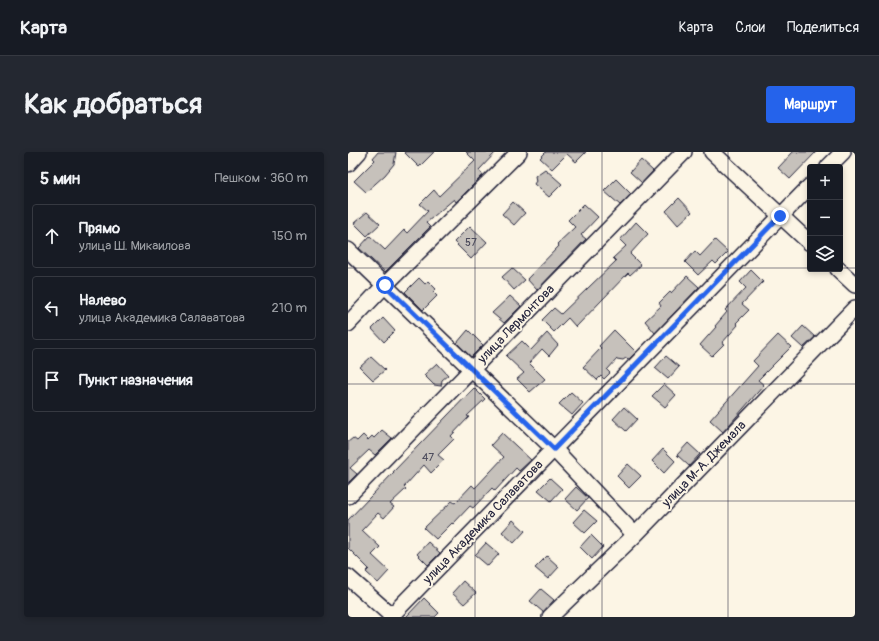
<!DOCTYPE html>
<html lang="ru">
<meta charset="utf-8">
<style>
:root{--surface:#171b24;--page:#242831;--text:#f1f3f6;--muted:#9ea1a6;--line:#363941;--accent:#2563eb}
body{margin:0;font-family:Pangolin,sans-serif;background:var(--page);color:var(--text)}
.controls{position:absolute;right:12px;top:12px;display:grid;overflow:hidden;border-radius:4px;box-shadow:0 2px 6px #0003}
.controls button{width:36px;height:36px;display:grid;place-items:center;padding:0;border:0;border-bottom:1px solid var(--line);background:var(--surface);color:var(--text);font:20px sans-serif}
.stop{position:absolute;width:12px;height:12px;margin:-9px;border:3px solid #2563eb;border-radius:50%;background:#fff}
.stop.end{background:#2563eb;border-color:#fff;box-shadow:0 1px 4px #0008}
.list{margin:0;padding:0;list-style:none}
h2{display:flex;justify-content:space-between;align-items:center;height:52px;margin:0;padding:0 16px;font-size:17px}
h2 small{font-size:13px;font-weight:400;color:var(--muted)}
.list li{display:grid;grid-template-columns:26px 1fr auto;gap:12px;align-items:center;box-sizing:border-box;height:64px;margin:0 8px 8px;padding:0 8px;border:1px solid var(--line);border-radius:4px}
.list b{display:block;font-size:15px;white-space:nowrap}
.list p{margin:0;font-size:13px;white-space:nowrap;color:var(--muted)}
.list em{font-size:13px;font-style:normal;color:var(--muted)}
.icon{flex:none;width:22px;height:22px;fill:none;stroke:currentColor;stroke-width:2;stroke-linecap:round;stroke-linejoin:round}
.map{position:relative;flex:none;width:507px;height:465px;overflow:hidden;border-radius:4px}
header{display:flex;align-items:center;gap:24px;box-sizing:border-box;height:56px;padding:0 20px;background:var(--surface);border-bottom:1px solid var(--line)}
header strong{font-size:19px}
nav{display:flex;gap:22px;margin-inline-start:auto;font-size:14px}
.intro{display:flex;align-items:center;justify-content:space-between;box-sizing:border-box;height:96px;padding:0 24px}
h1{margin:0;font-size:28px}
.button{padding:10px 18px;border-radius:4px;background:var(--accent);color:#fff;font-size:14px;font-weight:700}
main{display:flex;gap:24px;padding:0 24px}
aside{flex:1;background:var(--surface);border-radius:4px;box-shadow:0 2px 6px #0003}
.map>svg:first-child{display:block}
.building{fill:#c6c1bb;stroke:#22223b}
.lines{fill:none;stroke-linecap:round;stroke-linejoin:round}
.minor-casing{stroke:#22223b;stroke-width:18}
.minor{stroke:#fcf5e5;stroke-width:15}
.route{stroke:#2563eb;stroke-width:5}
.grid{fill:none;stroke:#22223b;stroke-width:1;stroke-opacity:0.55}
.labels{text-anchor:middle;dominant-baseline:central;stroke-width:4;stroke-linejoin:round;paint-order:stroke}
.number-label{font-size:11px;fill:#4b4a5b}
.street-label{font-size:13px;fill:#22223b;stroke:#fcf5e5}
</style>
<header>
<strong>Карта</strong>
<nav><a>Карта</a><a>Слои</a><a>Поделиться</a></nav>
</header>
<div class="intro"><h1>Как добраться</h1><a class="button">Маршрут</a></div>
<main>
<aside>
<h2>5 мин<small>Пешком · 360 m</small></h2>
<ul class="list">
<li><svg class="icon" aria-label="ahead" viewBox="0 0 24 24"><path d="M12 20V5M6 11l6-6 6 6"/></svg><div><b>Прямо</b><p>улица Ш. Микаилова</p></div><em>150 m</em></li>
<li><svg class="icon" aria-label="left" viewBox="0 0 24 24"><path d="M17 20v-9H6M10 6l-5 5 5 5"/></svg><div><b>Налево</b><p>улица Академика Салаватова</p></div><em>210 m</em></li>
<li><svg class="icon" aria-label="arrive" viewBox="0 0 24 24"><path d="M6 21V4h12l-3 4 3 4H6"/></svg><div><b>Пункт назначения</b></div></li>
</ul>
</aside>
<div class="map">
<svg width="507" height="465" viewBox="0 0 507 465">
<rect width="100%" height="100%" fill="#fcf5e5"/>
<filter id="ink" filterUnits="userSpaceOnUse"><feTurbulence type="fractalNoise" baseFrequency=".025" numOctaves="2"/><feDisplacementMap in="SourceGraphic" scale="8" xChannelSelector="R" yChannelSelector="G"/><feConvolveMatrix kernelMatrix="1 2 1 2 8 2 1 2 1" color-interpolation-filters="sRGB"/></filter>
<g filter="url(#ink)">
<path class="building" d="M30 0H48L46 12 37 23 18 40 6 29 27 8 25 6Z
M56 0H86L71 15Z
M118 0H148L131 18 135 23 108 50 106 47 78 71 82 75 37 120 11 96 22 84 37 98 56 78 59 81 80 59 72 52 86 38 91 44 127 9Z
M198 0H238L228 10 219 2 204 17 192 6Z
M445 0H468L442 27 430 16Z
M293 8 305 19 294 31 282 20Z
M197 17 214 32 201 45 186 32 188 29 187 24Z
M268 27 283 42 272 53 256 39Z
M331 46 344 60 330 73 318 59Z
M165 50 177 61 166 73 154 62Z
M236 52 250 65 233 83 238 87 189 138 179 127 211 94 209 92 227 75 220 68Z
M19 60 32 72 19 84 6 71Z
M288 70 300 82 282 102 293 113 282 123 280 121 228 175 220 166 206 180 194 168 206 156 213 162 268 109 265 106 278 94 272 88Z
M122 74 139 90 123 107 106 90Z
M367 88 380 100 368 112 365 109 350 123 337 110 347 99 352 104Z
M164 116 177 128 166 138 154 125Z
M403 118 415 130 394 152 401 158 388 171 390 173 374 191 376 192 364 204 352 193 368 175 367 174 379 160 377 158 398 136 392 130Z
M339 124 351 135 307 181 297 169 313 154 311 151 322 140 323 141Z
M71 126 77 132 80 129 88 137 85 140 89 144 75 158 57 140Z
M162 144 173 154 156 171 144 161Z
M35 166 47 179 36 190 24 177Z
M455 174 467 185 455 196 444 186Z
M120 178 135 193 123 205 109 191Z
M266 178 288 200 281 207 278 206 275 208 269 207 259 218 262 221 256 227 253 224 249 228 235 215 253 196 251 194Z
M199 181 210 193 201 204 194 197 181 211 197 227 182 240 169 227 176 221 158 204 174 189 183 198Z
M430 183 443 195 410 228 416 233 375 280 362 268 410 214 405 209Z
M318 204 331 215 320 227 307 216Z
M23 205 37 218 25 228 12 215Z
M89 211 100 223 94 228 93 234 86 233 76 223Z
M316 232 328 243 317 255 304 244Z
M126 236 137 247 119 264 121 265 103 284 106 287 90 303 96 308 83 321 76 313 56 335 58 337 42 352 46 355 36 366 30 361 14 378 32 395 24 403 41 419 30 431 18 420 21 417 0 396V368L46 320H45Z
M223 240 235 251 224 263 211 252Z
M276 255 289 267 278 279 265 267Z
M34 278 44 286 27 303 21 298 2 316 9 322 0 331V290L5 286 9 289 15 283 20 288 24 284 26 286Z
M154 281 183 308 171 319 168 316 147 339 144 336 125 356 122 354 105 372 104 371 88 387 76 376 104 349 107 351 124 333 127 336 156 305 143 293Z
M340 291 352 302 341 314 329 303Z
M315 297 327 309 316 321 304 309Z
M280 312 293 324 281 336 269 324Z
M202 326 214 337 203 349 190 338Z
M228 335 240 346 229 358 217 347Z
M236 358 249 369 237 381 225 370Z
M165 368 177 379 166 391 154 380Z
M243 383 255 395 244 407 232 395Z
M80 390 92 401 80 413 69 402Z
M138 391 151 402 140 414 127 403Z
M199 404 211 415 200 427 187 416Z
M115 429 128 441 116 452 104 441Z
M193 437 206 448 195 460 182 449Z
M76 446 91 461 87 465H58Z"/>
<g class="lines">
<g class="minor-casing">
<path id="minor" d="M364 0 462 91
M0 12 11 0
M480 15 495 0
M0 98 206 297 287 383
M490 117 507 133
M0 172 37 133 171 0
M0 344 336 0
M0 425 45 465
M42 465 462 34
M202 465 287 383 507 156"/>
</g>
<use href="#minor" class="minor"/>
</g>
</g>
<g class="lines" filter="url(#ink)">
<path class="route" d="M37 133 206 297 432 64"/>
</g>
<path class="grid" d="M127 0V465M254 0V465M380 0V465M0 116H462M492 116H507M0 232H507M0 349H507"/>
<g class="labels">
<g class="number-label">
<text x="123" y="90">57</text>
<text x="80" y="305">47</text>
</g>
<g class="street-label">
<text transform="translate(168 172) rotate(-46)">улица Лермонтова</text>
<text transform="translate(356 312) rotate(-46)">улица М-А. Джемала</text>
<text transform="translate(135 370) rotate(-46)">улица Академика Салаватова</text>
</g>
</g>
</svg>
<div class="controls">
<button>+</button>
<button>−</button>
<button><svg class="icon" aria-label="layers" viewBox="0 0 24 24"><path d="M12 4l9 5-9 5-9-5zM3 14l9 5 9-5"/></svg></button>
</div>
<div class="stop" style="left:37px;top:133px"></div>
<div class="stop end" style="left:432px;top:64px"></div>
</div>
</main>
